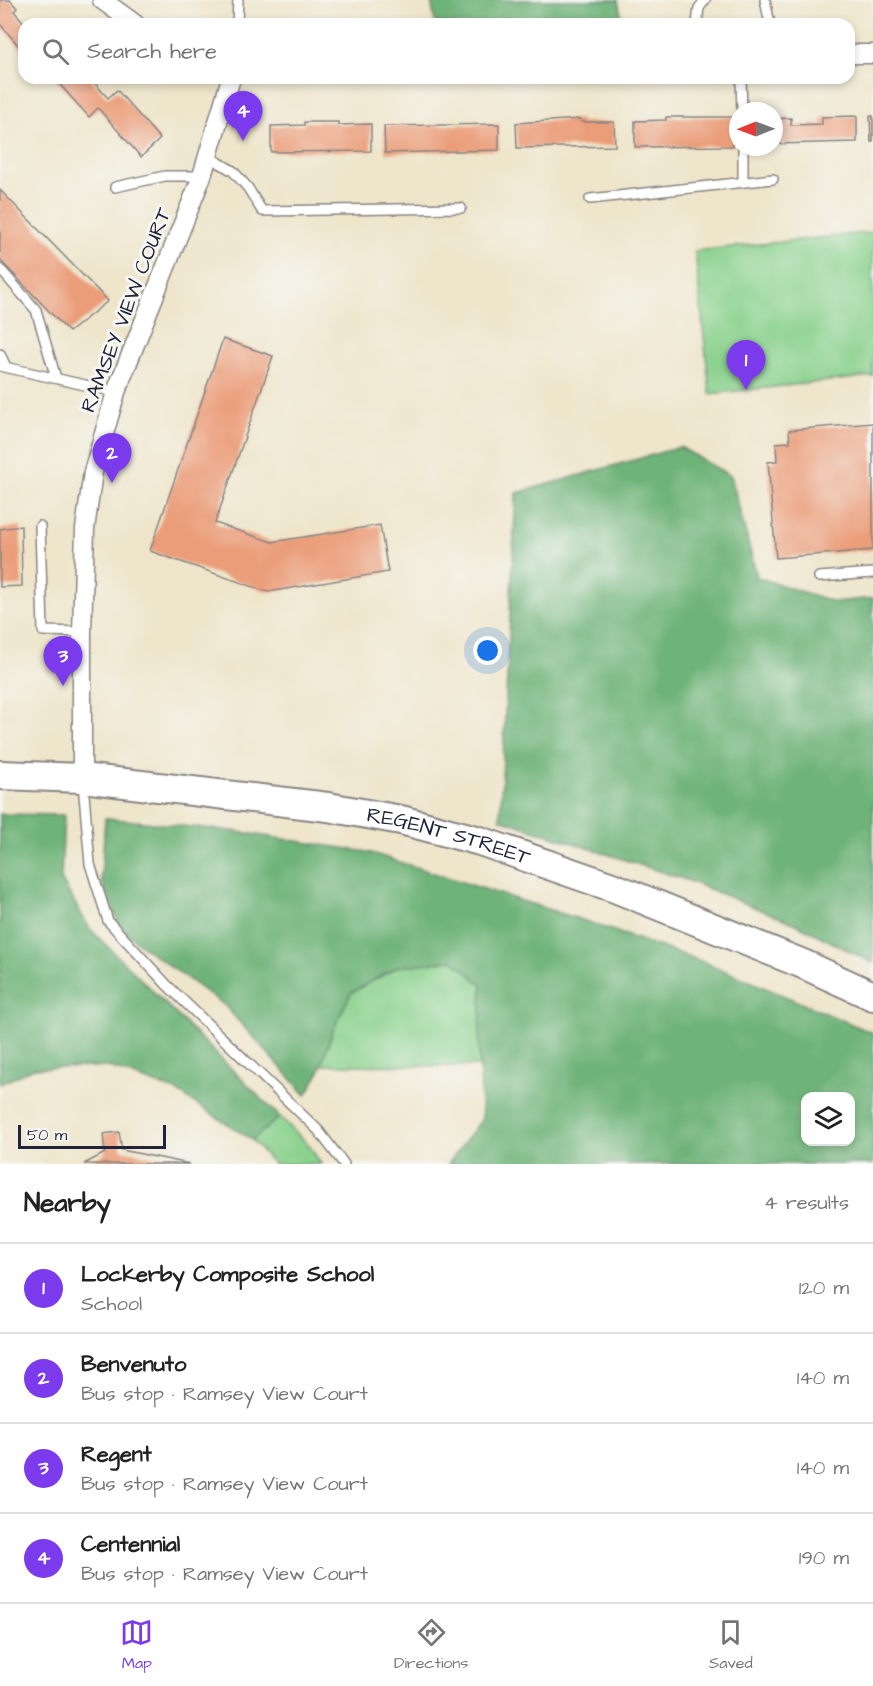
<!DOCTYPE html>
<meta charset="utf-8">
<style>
:root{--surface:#fff;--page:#f6f6f6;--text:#222;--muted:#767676;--line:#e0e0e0;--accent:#7c3aed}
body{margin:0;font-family:"Architects Daughter",sans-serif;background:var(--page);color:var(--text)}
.controls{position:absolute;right:18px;bottom:18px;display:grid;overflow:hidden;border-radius:12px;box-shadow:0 3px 9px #0003}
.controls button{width:54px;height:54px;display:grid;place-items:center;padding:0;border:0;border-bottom:2px solid var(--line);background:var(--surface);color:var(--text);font:30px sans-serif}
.compass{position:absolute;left:729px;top:102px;width:54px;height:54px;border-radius:50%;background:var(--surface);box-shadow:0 3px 9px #0003;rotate:269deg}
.scale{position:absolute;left:18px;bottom:15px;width:148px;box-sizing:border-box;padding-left:6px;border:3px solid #22223b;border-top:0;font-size:16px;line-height:21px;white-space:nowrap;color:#22223b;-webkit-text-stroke:4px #f6f6f2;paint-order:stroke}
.you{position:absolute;left:488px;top:651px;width:21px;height:21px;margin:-15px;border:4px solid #fff;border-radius:50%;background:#1a73e8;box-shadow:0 0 0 9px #1a73e833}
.badge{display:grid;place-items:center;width:39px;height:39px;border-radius:50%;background:var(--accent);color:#fff;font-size:20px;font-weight:700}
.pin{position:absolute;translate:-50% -50px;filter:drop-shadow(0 2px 3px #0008)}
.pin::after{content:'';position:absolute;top:32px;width:21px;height:18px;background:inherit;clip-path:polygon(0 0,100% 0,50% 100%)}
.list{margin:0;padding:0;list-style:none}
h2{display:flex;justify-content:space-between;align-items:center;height:78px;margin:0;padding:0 24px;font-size:26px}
h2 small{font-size:20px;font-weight:400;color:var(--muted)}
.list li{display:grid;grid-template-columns:39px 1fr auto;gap:18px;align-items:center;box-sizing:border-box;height:90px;padding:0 24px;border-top:2px solid var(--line)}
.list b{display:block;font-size:22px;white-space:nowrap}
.list p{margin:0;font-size:20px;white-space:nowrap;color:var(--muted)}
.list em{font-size:20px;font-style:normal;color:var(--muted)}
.icon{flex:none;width:33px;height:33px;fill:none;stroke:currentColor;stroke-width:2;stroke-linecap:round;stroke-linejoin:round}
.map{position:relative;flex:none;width:873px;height:1164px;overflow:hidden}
.search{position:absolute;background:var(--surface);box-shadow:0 3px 9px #0003;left:18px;right:18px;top:18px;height:66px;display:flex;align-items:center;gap:15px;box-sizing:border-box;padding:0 21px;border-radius:18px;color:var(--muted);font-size:22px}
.sheet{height:438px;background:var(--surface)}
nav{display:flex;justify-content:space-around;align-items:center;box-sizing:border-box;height:84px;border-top:2px solid var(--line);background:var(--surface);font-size:16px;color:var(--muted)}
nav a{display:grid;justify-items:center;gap:3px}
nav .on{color:var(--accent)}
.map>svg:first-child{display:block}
.green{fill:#89d18c;stroke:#567a64;stroke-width:1.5}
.forest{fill:#6eb378;stroke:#486a5a;stroke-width:1.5;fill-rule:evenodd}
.building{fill:#eb9d79}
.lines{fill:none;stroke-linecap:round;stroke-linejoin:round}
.service-casing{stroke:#888482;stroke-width:12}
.minor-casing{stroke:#888482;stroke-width:21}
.primary-casing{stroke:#888482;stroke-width:32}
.service{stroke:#fff;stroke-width:9}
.minor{stroke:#fff;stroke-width:18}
.primary{stroke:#fff;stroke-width:28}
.labels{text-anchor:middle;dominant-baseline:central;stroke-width:6;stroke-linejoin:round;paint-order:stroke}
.street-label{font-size:21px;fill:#22223b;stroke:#f6f6f2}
</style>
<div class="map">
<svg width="873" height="1164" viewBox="0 0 873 1164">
<rect width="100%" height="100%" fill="#f6f6f2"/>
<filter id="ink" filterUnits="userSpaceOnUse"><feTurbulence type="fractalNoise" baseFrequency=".0167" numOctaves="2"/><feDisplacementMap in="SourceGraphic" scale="12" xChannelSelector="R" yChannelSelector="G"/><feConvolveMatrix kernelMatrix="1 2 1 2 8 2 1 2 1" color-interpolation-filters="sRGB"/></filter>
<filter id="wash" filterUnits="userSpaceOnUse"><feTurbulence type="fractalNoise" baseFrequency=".008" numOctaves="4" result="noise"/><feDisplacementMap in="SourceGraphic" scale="24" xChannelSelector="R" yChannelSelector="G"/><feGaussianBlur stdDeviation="1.35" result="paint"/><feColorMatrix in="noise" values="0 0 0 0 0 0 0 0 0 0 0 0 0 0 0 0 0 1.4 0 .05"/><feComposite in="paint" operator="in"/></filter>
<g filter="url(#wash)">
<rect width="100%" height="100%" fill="#eee5ca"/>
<path class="green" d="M873 232V376L710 394 695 251Z
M453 959 482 985 480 1066 321 1065 333 1030 351 993 397 967Z
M280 1117 309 1145 321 1164H274L252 1140Z"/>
<path class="forest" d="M431 0H618L623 24H435Z
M680 447 731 476 757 577 834 602 873 598V963L796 924 689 881 500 819 516 493Z
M0 814 64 815 61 879 90 929 280 1117 252 1140 178 1092 109 1067 34 1068 0 1084Z
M105 818 232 831 368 852 585 921 704 962 873 1033V1164H448L482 1119 479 1048 482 985 453 960 397 967 351 993 333 1030 318 1075 306 1095 224 1005 139 944 119 925 101 880ZM850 1096V1142H806V1096Z"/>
<g id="blocks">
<path class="building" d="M0 0H10L17 8 14 11 25 24 24 52 0 24Z
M54 78H90L108 98 117 90 160 139 141 157 98 108 89 117Z
M857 116V142L774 144V119L791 118V125L822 124V117Z
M870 116H873V142H871Z
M666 117H733V146L635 147V121L666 120Z
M581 119V122H614L615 146 517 148 516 123Z
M304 122H338V125L371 124V151L271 152V126L304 125Z
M499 124V150L385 153 384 126Z
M0 190 108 301 69 332 0 260Z
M223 339 273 356 215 523 272 542 380 525 388 572 268 592 150 551Z
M873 423V550L776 558 768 462 777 461 776 443 790 442 789 430Z
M21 526 22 586 0 587V529Z
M119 1132 122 1150 190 1164H84L105 1153 103 1134Z"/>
</g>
</g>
<g filter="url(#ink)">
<use href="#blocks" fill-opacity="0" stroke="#888482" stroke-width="1.5"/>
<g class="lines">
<g class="service-casing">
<path id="service" d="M765 0 770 24
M237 24 238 0
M697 24 699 8 705 0
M741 78 742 111
M743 147V182
M208 156 233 171 248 188 262 211 461 208
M115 187 165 176H202
M590 199 773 179
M0 269 36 310 56 378
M0 354 6 367
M0 366 116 392
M40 526 43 631 82 632
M819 577 873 573
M83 783 90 864 108 921 167 985 318 1130 344 1164"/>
</g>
<g class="minor-casing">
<path id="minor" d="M102 0 135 24
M849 54H873
M82 778V632L85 529 93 472 116 392 202 176 231 78"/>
</g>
<g class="primary-casing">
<g id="primary">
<path id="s1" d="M0 775 82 778 328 807 401 820 480 841 615 888 803 964 873 996"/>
</g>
</g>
<use href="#service" class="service"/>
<use href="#minor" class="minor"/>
<use href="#primary" class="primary"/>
</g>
</g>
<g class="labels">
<g class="street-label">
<text transform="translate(126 310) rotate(-69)">RAMSEY VIEW COURT</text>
<text stroke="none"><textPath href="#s1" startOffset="454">REGENT STREET</textPath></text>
</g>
</g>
</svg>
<div class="controls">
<button><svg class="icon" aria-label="layers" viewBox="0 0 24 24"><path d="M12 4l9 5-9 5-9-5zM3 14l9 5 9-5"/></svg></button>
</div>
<svg class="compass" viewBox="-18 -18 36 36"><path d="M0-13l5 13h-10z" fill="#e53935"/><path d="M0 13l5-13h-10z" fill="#767676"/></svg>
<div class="scale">50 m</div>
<div class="you"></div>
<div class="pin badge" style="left:746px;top:390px">1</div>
<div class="pin badge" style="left:112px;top:483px">2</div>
<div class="pin badge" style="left:63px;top:686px">3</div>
<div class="pin badge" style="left:243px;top:141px">4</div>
<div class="search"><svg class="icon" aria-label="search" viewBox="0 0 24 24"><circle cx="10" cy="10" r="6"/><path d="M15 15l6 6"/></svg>Search here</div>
</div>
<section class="sheet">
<h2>Nearby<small>4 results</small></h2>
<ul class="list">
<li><span class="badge">1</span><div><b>Lockerby Composite School</b><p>School</p></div><em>120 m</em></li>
<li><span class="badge">2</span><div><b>Benvenuto</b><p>Bus stop · Ramsey View Court</p></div><em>140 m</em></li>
<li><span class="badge">3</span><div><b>Regent</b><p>Bus stop · Ramsey View Court</p></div><em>140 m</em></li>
<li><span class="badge">4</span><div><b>Centennial</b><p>Bus stop · Ramsey View Court</p></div><em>190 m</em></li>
</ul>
</section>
<nav>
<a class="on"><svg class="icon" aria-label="map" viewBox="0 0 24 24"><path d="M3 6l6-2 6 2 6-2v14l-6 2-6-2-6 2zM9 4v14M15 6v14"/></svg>Map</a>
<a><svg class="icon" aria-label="directions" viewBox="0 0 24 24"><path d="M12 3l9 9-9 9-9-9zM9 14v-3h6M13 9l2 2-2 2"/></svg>Directions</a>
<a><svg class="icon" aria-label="saved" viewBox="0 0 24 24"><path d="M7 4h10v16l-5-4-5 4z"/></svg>Saved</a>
</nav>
